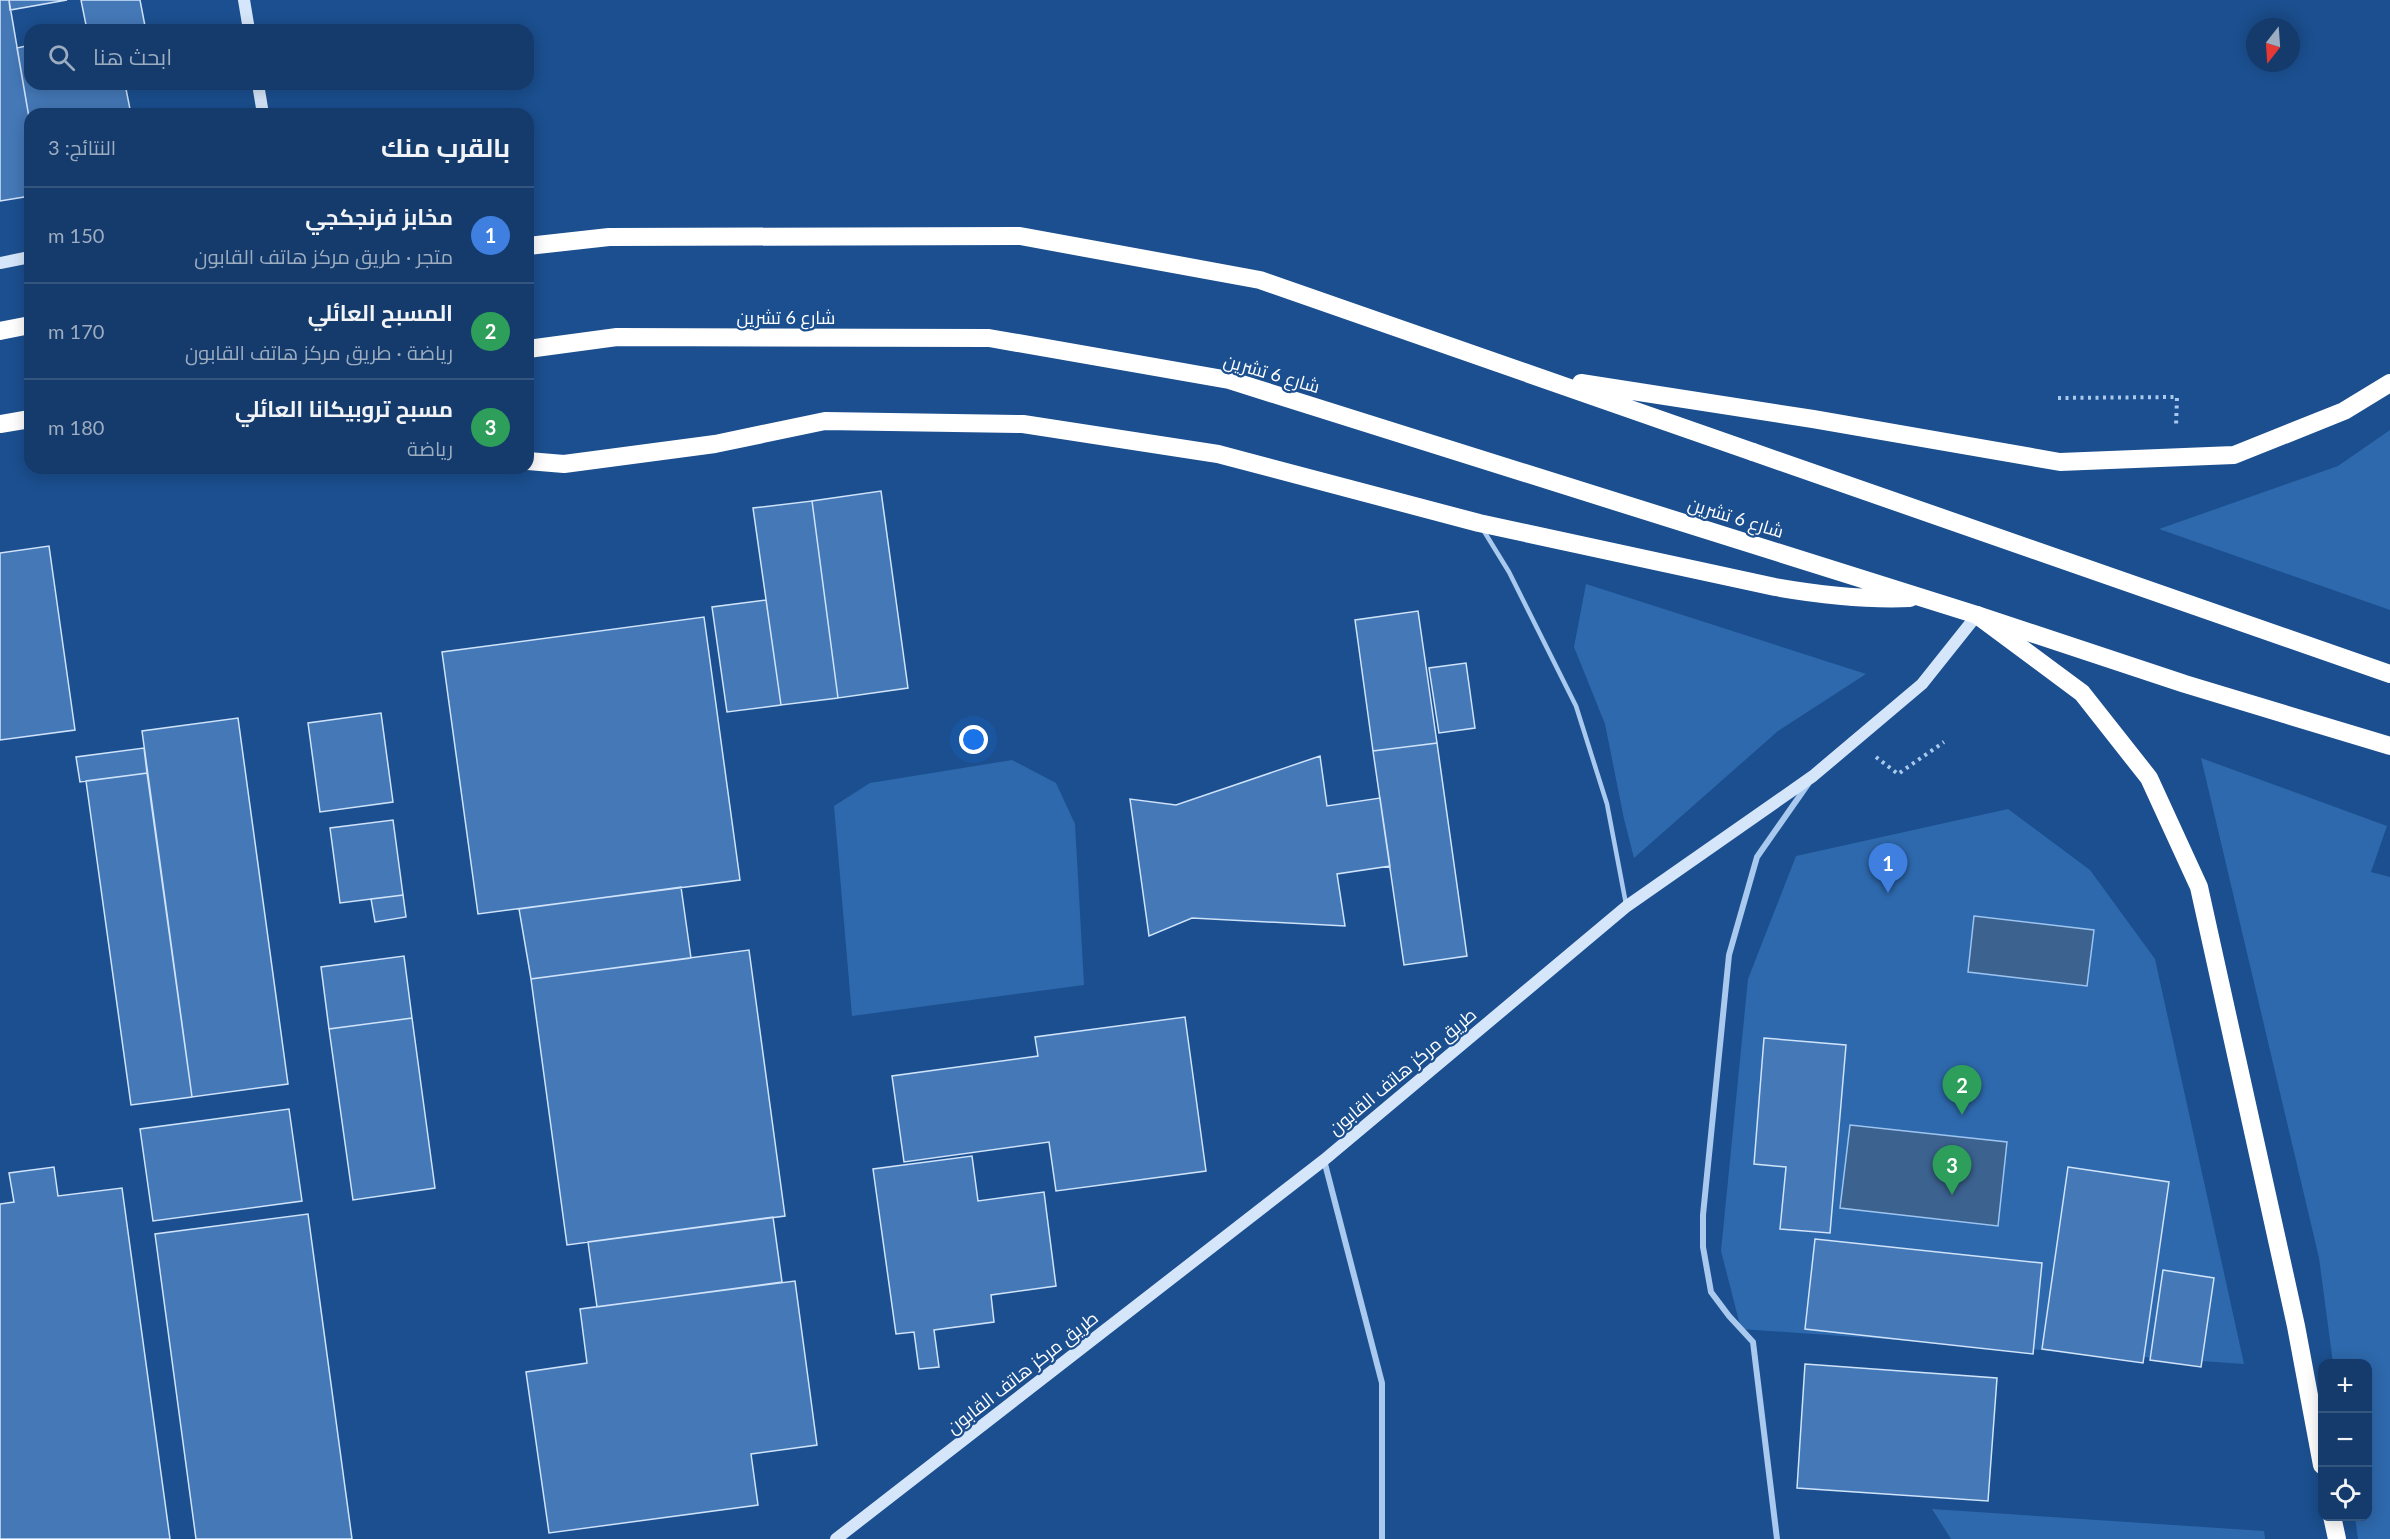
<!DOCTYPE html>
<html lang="ar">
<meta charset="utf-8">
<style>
:root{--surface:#143b6b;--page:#1d4271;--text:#f1f3f6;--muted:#9dadc1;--line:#33557e;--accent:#8abfa5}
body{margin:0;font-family:Lato,Cairo,sans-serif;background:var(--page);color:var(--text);direction:rtl}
.controls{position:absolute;right:18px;bottom:18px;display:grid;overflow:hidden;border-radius:12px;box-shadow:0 3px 15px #0003}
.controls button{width:54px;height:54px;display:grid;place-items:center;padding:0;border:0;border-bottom:2px solid var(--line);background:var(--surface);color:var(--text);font:30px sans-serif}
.compass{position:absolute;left:2246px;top:18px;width:54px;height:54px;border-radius:50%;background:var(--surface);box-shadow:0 3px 15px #0003;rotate:197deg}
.you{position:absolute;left:974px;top:740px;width:21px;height:21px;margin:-15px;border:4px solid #fff;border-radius:50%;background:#1a73e8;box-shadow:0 0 0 9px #1a73e833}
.badge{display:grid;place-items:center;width:39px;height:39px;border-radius:50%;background:var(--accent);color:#fff;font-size:20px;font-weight:700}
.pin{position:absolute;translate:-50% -50px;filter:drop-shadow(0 2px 3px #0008)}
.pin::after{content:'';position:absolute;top:32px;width:21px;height:18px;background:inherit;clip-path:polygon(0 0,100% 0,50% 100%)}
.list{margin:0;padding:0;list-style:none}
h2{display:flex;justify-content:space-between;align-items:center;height:78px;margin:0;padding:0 24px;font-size:26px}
h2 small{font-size:20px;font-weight:400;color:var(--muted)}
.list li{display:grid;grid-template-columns:39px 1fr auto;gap:18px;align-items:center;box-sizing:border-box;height:96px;padding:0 24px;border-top:2px solid var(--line)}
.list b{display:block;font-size:22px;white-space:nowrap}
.list p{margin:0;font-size:20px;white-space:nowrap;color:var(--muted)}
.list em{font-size:20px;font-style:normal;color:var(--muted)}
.icon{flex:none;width:33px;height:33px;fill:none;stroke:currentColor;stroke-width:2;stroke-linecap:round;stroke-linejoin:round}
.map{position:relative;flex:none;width:2390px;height:1539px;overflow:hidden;direction:ltr}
.search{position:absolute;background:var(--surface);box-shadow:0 3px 15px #0003;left:24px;top:24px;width:510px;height:66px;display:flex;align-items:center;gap:15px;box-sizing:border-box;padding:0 21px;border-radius:18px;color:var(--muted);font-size:22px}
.panel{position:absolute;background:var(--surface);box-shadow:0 3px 15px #0003;left:24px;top:108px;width:510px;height:366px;border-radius:18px;direction:rtl}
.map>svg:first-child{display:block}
.green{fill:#2e69ad}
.water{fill:#3c6290;stroke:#9cc4f0;stroke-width:1.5}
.building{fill:#4478b7;stroke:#cfe3fa;stroke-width:1.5}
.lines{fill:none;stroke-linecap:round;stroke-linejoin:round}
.path{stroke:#a9c9ee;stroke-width:4;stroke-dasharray:3 4.5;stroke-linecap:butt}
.lane{stroke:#a9c9ee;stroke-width:4.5}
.street{stroke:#a9c9ee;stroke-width:6}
.secondary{stroke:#d6e6fa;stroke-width:12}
.highway{stroke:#fff;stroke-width:18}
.highway-bridge{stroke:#fff;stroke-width:18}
.labels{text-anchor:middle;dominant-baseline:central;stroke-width:4.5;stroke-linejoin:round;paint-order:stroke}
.street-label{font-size:18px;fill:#fff;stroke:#1b4f8f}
</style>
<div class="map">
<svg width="2390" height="1539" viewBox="0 0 2390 1539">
<rect width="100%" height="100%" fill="#1b4f8f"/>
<path class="green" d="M2390 430V610L2159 529 2338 466Z
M1586 584 1866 674 1778 731 1634 858 1624 819 1605 724 1574 647Z
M2201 758 2387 826 2371 872 2390 877V1539H2358L2355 1517 2368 1516V1364L2333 1363 2319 1258Z
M1012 760 1056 783 1075 824 1084 985 852 1016 834 806 870 783Z
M2008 809 2090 870 2155 959 2244 1364 1741 1329 1721 1251 1748 979 1796 856Z
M1932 1509 2264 1531 2265 1539H1951Z"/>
<path class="water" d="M1974 916 2094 930 2087 986 1968 972Z
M1850 1125 2007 1142 1998 1226 1840 1208Z"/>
<path class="building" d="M0 0H9L30 123V196L0 201Z
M9 0H67L10 10Z
M81 0H140L145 26 122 30H87Z
M30 45V84H125L131 114H30V123L17 48Z
M881 491 908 688 838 698 812 501Z
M812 501 838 698 781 705 753 508Z
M49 546 75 730 0 740V553Z
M766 600 781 705 727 712 712 607Z
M1418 611 1437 743 1373 751 1355 620Z
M704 617 740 880 478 914 442 652Z
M1466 663 1475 728 1439 733 1429 668Z
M381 713 393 802 320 812 308 723Z
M238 718 288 1084 192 1097 142 731Z
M1437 743 1467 956 1404 965 1373 751Z
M144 748 147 773 80 782 76 757Z
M1320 756 1327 806 1380 798 1390 866 1337 874 1345 926 1192 918 1149 936 1130 799 1176 805Z
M147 773 192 1097 131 1105 86 781Z
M393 820 403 895 340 903 330 828Z
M681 887 691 958 531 979 519 909Z
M403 895 406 917 375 922 371 899Z
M749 950 785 1216 567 1245 531 979Z
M404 956 412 1018 329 1029 321 967Z
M1185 1017 1206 1171 1056 1191 1049 1142 904 1162 892 1076 1038 1056 1035 1037Z
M412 1018 435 1188 353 1200 329 1029Z
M1764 1038 1846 1045 1830 1233 1780 1229 1786 1167 1754 1164Z
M289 1109 302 1201 153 1221 140 1129Z
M972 1156 978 1201 1044 1192 1056 1286 991 1295 994 1322 934 1330 939 1367 919 1369 914 1332 896 1334 873 1169Z
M54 1167 58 1196 122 1188 170 1539H0V1204L14 1202 9 1173Z
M2068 1167 2169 1182 2143 1363 2042 1349Z
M308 1214 352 1539H196L155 1234Z
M773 1217 782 1282 597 1307 588 1242Z
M1815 1239 2042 1263 2033 1354 1805 1329Z
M2163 1270 2214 1278 2201 1367 2150 1360Z
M795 1281 817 1445 751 1454 758 1505 549 1533 526 1372 587 1363 580 1309Z
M1805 1364 1997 1378 1988 1501 1797 1488Z"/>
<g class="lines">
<path class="path" d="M2058 398 2177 397 2176 427
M1876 757 1898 774 1944 742"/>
<path class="lane" d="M1482 528 1509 572 1576 706 1607 804 1626 904"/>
<path class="street" d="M1324 1160 1382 1383V1539
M1777 1539 1753 1342 1729 1316 1711 1292 1703 1247V1215L1729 955 1757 857 1808 784"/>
<path class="secondary" d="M244 0 249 30
M258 84 263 114
M0 263 30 257
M836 1539 1324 1160 1627 906 1813 776 1922 684 1977 615"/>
<path class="highway" d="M528 246 609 237 1020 236 1260 280 1753 452
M0 331 30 325
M528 349 617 337 989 338 1229 380 1977 615 2082 693 2149 778 2199 887 2296 1326 2322 1465
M1581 383 1813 419 2060 462 2234 455 2344 411 2390 383
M0 424 30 419
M528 461 564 464 715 444 825 421 1023 424 1218 454 1479 523 1775 587C1821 595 1864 600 1910 598
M2332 1516 2337 1539"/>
<path class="highway-bridge" d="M1753 452 2390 674
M1977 615 2185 684 2390 746"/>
</g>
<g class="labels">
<g class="street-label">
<text x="786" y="317">شارع 6 تشرين</text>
<text transform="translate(1272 373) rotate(16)">شارع 6 تشرين</text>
<text transform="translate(1736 517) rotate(17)">شارع 6 تشرين</text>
<text transform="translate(1402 1071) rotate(-40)">طريق مركز هاتف القابون</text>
<text transform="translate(1022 1372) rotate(-38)">طريق مركز هاتف القابون</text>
</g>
</g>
</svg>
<div class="controls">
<button>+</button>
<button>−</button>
<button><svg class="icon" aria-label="locate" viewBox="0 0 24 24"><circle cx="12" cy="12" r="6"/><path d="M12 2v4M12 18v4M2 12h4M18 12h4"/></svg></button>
</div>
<svg class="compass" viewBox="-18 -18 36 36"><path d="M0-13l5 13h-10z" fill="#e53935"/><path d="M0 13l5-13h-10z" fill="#9dadc1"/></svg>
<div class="you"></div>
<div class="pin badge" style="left:1888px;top:893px;background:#3f7fe0">1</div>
<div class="pin badge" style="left:1962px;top:1115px;background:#2e9e5b">2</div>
<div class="pin badge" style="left:1952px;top:1195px;background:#2e9e5b">3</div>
<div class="search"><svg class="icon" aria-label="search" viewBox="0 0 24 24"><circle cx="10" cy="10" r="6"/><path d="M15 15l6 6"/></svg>ابحث هنا</div>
<section class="panel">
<h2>بالقرب منك<small>النتائج: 3</small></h2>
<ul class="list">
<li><span class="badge" style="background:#3f7fe0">1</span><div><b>مخابز فرنجكجي</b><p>متجر · طريق مركز هاتف القابون</p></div><em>150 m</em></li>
<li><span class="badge" style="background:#2e9e5b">2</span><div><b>المسبح العائلي</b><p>رياضة · طريق مركز هاتف القابون</p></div><em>170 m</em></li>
<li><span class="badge" style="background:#2e9e5b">3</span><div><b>مسبح تروبيكانا العائلي</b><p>رياضة</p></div><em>180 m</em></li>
</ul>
</section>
</div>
